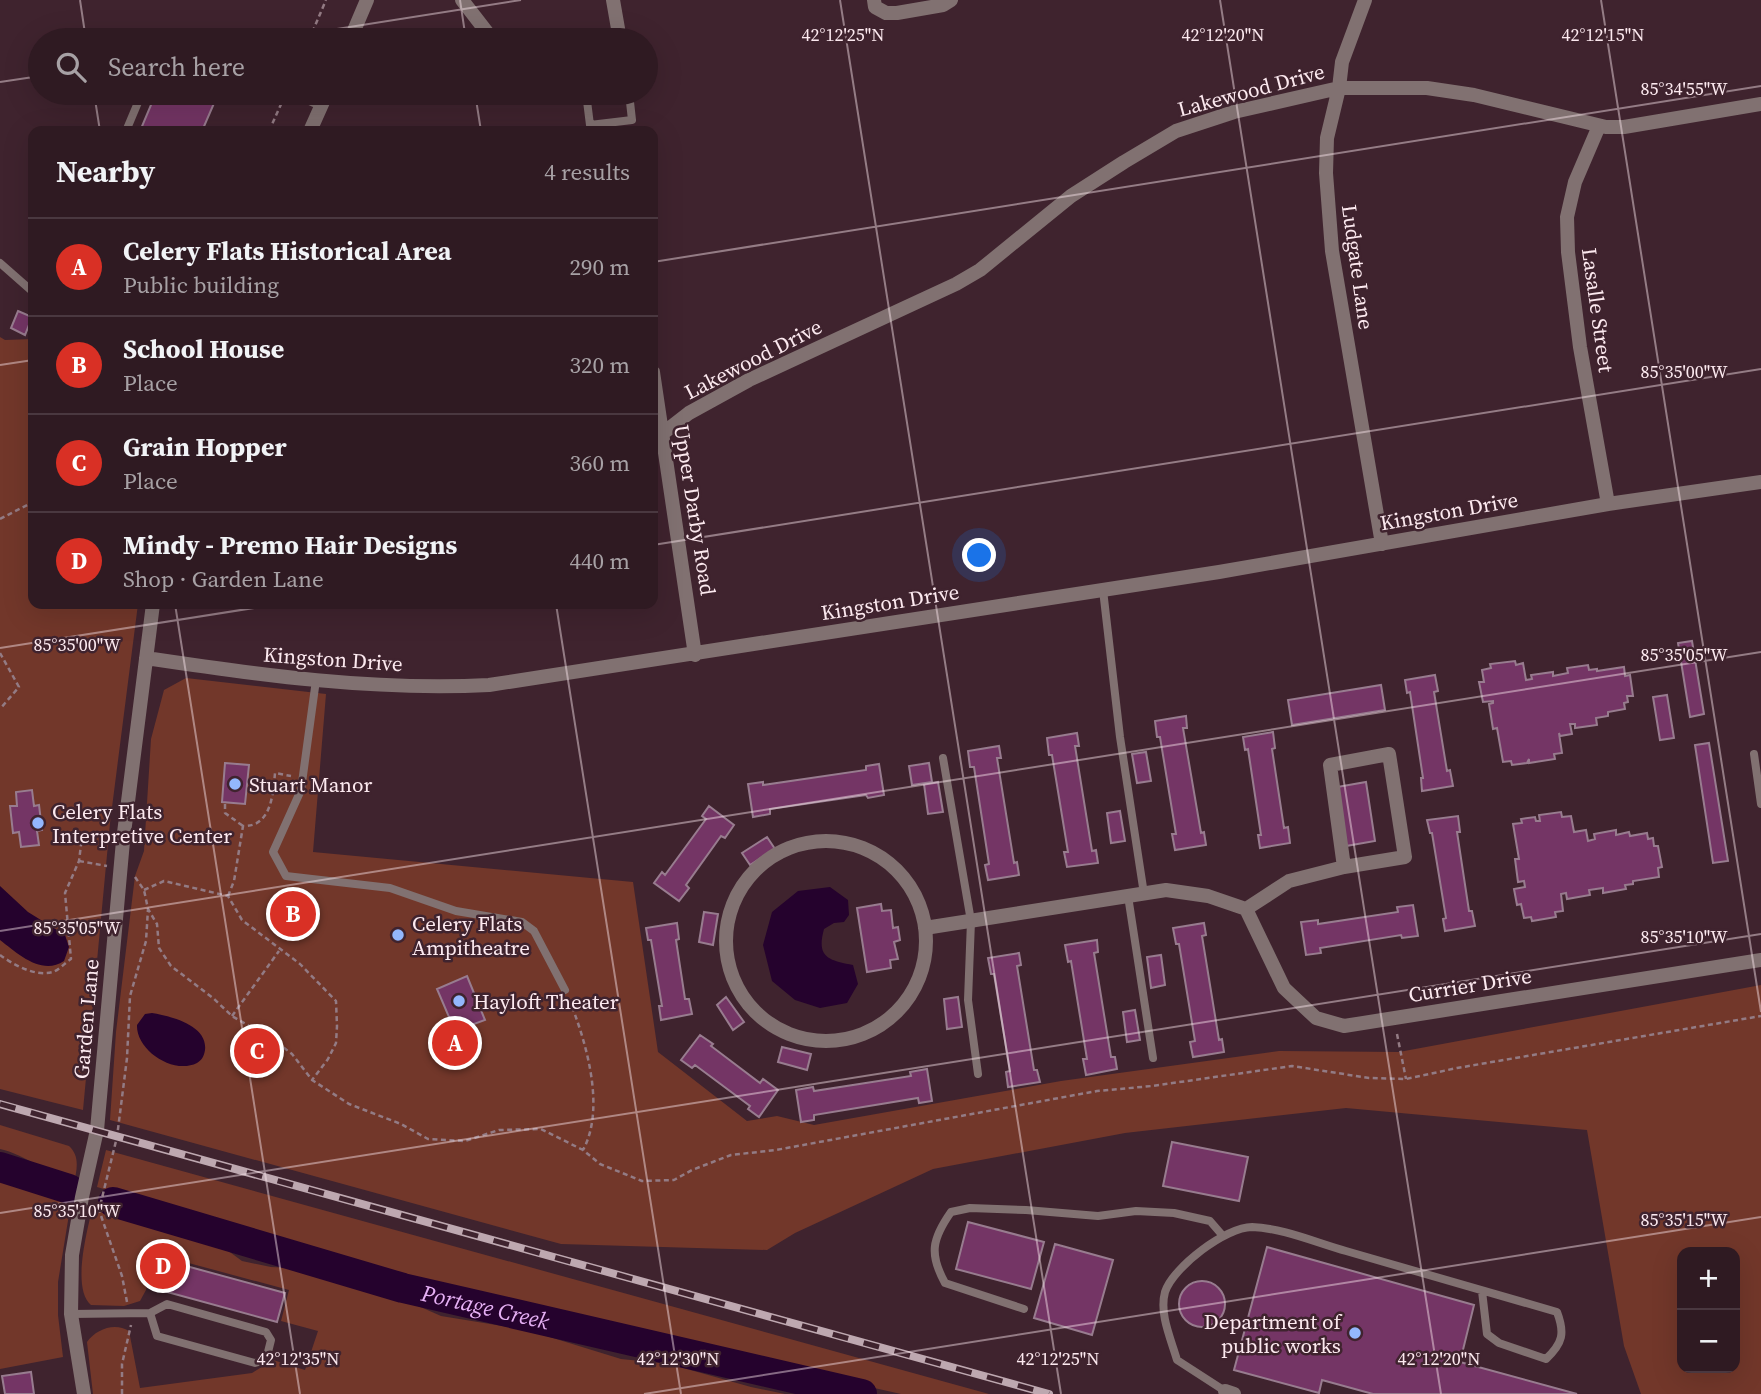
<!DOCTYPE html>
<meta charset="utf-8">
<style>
:root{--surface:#2f1a22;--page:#3b272f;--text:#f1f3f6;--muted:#a7a1a5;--line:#4a3840;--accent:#d93025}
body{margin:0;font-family:"Source Serif 4",serif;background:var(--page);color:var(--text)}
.controls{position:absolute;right:21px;bottom:21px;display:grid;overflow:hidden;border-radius:14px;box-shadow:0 7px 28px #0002}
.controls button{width:63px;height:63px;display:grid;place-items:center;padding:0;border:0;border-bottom:2px solid var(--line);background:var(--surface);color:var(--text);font:35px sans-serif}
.you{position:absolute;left:980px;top:556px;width:24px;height:24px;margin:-18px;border:5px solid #fff;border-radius:50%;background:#1a73e8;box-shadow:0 0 0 10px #1a73e833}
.badge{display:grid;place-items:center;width:46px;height:46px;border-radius:50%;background:var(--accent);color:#fff;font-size:23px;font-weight:700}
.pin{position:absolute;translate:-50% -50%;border:4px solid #fff;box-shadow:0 2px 7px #0006}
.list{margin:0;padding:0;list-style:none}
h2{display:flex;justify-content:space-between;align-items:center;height:91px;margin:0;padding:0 28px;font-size:30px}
h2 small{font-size:23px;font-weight:400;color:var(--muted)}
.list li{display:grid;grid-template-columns:46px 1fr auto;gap:21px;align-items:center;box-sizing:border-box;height:98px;padding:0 28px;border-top:2px solid var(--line)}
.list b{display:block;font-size:26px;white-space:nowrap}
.list p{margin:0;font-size:23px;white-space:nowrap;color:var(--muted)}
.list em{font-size:23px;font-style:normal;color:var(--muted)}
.icon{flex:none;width:38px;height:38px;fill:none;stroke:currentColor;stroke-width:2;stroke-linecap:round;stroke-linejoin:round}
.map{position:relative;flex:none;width:1761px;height:1394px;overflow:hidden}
.search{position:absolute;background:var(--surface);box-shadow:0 7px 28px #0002;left:28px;top:28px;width:630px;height:77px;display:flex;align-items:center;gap:18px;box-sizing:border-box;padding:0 24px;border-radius:38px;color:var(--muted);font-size:26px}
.panel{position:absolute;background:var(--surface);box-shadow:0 7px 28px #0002;left:28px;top:126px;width:630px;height:483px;border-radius:14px}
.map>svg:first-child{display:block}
.green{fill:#72372a;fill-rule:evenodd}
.water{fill:#25022d}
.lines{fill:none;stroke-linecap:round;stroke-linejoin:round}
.river{stroke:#25022d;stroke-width:30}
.building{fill:#743565;stroke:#987c8f;stroke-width:2}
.path{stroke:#937b84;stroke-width:2.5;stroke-dasharray:5 3.5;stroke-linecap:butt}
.lane{stroke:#817171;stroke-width:8}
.street{stroke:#817171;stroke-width:14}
.rail-casing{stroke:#bea8b0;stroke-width:8}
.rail{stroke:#3f232e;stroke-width:5;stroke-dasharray:16;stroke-linecap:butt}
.ticks{fill:none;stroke:#fce9ef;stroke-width:2;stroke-opacity:0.45}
.poi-dot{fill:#93b7fd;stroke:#3f232e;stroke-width:2.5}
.labels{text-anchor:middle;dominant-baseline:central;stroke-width:5;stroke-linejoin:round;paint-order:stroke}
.street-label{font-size:21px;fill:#fce9ef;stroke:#3f232e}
.poi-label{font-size:21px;fill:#fce9ef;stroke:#3f232e;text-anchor:start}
.water-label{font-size:23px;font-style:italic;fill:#e5aff4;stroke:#3f232e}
.ticks-label{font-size:18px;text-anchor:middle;fill:#fce9ef;stroke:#3f232e;stroke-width:5;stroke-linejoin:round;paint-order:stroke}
</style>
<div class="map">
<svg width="1761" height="1394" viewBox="0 0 1761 1394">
<rect width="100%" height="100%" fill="#3f232e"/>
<path class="green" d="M0 337 5 340 33 339V604H138L110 823 83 1110 0 1089Z
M186 678 326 694 313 852 633 882 658 1052 747 1121 777 1116 814 1125 1061 1081 1279 1051 1399 1052 1761 985V1394H1641L1624 1346 1587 1130 1346 1108 1125 1133 933 1169 795 1233 767 1250 561 1244 110 1120 116 1032 135 876 144 851 151 739 164 690ZM1682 1252H1735V1368H1682Z
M0 1125 69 1146C80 1156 77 1169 74 1183 48 1175 27 1155 0 1149Z
M106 1150 989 1394H901L451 1293 97 1187Z
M0 1172 72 1196 58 1282V1315L63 1357 0 1369Z
M93 1205 204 1239 223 1247 242 1261 271 1267 312 1269 328 1273 398 1297 441 1316 527 1330 621 1359 669 1364 751 1387 785 1394H93L87 1342C96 1329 115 1322 129 1331L140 1388 252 1373 273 1360 305 1370 318 1331 281 1321 289 1290 155 1254 146 1290 140 1301 124 1306 91 1305C71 1288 88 1228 93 1205Z"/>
<path class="water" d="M0 886 28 912 65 935 69 947 64 961C42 976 18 954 0 940Z
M830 887 848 900 849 915 844 922 834 923 824 929C816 958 829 960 853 965L858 984 847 1003 820 1008 795 1000 772 981 763 945 772 912 798 891Z
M152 1013C170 1016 208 1025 205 1050 204 1056 202 1060 197 1063 173 1075 136 1050 137 1025L145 1014Z"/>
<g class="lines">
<g class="river">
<path d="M0 1167 69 1189"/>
<path id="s1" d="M113 1202 403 1288 862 1394"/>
</g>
</g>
<path class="building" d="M156 93H195L215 101 202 131H140Z
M18 311 32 317 25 335 11 328Z
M1692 641 1704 714 1690 717 1678 643Z
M1515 661 1516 665 1523 663 1526 680 1532 679 1531 675 1553 672V676L1568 673 1567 668 1588 665 1589 670 1597 669V671L1624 667 1625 676 1630 675 1633 696H1627L1628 702 1624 703 1625 709 1608 712V716L1596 718 1597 725 1575 728V724H1570L1572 734 1560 736 1559 733 1562 753 1554 754 1555 759 1529 763V759L1527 763 1512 765 1511 761 1503 762 1497 728 1493 729 1489 704 1493 703V701L1483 702 1479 682H1484L1482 670 1491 668 1490 664Z
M1435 675 1438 691 1434 692 1447 771 1450 770 1453 786 1422 791 1421 778H1423L1410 692 1407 693 1405 680Z
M1381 685 1385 710 1292 725 1288 700Z
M1667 695 1674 738 1660 740 1653 697Z
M1186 716 1187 728H1183L1201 833 1204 832 1206 845 1175 850 1172 834H1176L1160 737H1157L1155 721Z
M1273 732 1275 748 1272 749 1284 828 1288 827 1290 843 1260 848 1258 835H1261L1248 749 1245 750 1243 737Z
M1077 733 1079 746H1075L1092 851 1096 850 1098 863 1067 867 1064 852H1068L1052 755H1049L1047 738Z
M1709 743 1728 861 1713 863 1695 745Z
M999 746 1001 758H997L1014 863 1017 862 1019 875 988 880 985 865 989 864 974 767H970L968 751Z
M1146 752 1151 781 1137 783 1132 754Z
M225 763 249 765 245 804 222 802Z
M929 763 932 782 912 785 909 766Z
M879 764 884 795 868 798 866 795 770 809V814L753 817 748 784 763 782V785L866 770V766Z
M938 782 943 812 928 814 924 784Z
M1366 782 1375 841 1346 846 1337 787Z
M32 790 34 806 39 805 42 830 37 831 39 845 21 847 19 832 13 833 10 806H17L16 792Z
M709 806 734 825 725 838 721 836 686 885 689 888 679 901 654 883 662 872 665 875 706 819 702 816Z
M1120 811 1125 841 1111 843 1107 813Z
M1561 812 1562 817 1571 816 1574 832 1586 830 1588 841 1595 839 1594 834 1616 830V835L1629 832 1630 836 1647 833 1648 839 1653 838 1654 846H1658L1662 867 1658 868 1659 877 1633 881V884L1625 885 1626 889 1603 893V888L1589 890 1590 895 1567 899 1566 893 1561 894 1563 911 1555 912 1556 917 1532 921 1531 917 1524 918 1521 904 1517 905 1514 889 1525 887 1524 881 1518 882 1515 859H1519L1513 824 1522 823 1521 819 1535 817 1536 821H1540L1539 815Z
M1458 816 1460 832H1457L1469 911H1472L1475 926 1445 931 1443 919 1446 918 1432 833H1430L1427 820Z
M767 837 775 849 750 865 742 853Z
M294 897 308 908 292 931 277 921Z
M881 904 882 911 891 910 893 928 898 927 900 940 894 942 898 959 890 960 891 968 867 972 857 908Z
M1413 905 1418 936 1402 938 1401 935 1320 948 1321 953 1306 955 1301 922 1318 920V924L1398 912 1397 907Z
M704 912 718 914 713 945 699 942Z
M677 923 679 939 676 940 685 999H689L692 1014 661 1020 659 1006H662L651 940H648L646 928Z
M1204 923 1206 935 1202 936 1219 1040 1222 1039 1224 1052 1193 1057 1190 1042 1195 1041 1179 944H1176L1173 928Z
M1097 940 1098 952 1094 953 1111 1057H1115L1117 1069 1086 1075 1083 1059H1087L1071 961 1068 962 1065 945Z
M1019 953 1021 965 1017 966 1034 1070H1037L1040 1082 1008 1087 1006 1072 1010 1071 994 974H991L988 958Z
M1161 955 1165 985 1151 988 1147 957Z
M467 976 485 1020 455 1031 437 989Z
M726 997 744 1022 733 1030 717 1005Z
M958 997 962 1027 947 1029 944 999Z
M1135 1010 1140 1040 1127 1042 1123 1012Z
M247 1031 278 1045 268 1070 236 1056Z
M700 1035 713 1044 711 1046 760 1083 763 1079 778 1090 759 1117 748 1109 750 1106 695 1065 692 1068 681 1060Z
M782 1047 811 1054 807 1070 778 1062Z
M927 1069 932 1101 919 1103 918 1098 814 1115V1120L801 1122 796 1090 813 1087 814 1091 911 1076 910 1072Z
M1172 1142 1248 1157 1239 1201 1163 1186Z
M968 1222 1044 1242 1031 1289 956 1269Z
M1055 1244 1113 1260 1092 1335 1034 1318Z
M1267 1247 1474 1305 1460 1362 1577 1394H1373L1322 1380 1319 1393 1234 1370Z
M157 1258 285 1293 277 1322 149 1287Z
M1179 1304a23 23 0 1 1 46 0a23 23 0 1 1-46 0Z
M31 1372 34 1394H5L2 1376Z"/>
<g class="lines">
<path class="path" d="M309 40 326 0
M269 131 282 102
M0 519 33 502
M0 653 19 687 0 709
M225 804V813L243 826
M79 861 107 866
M135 877 144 890 148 909 157 924 159 948 171 966 213 998 232 1016 275 1041 292 1054 312 1080 349 1104 401 1124 428 1139 465 1141 499 1130 541 1129 583 1150 600 1164 642 1181 674 1180 692 1170 731 1155 776 1150 1097 1091 1152 1086 1292 1066 1369 1078 1406 1079 1457 1068 1761 1016
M144 890 164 881 228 896 242 920 300 964 336 1001 337 1026 336 1043 328 1059 312 1080
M228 896 234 881 243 826C271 827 273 795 275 773L291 776
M0 955C14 965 35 977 53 972 59 970 66 962 71 959L65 893 79 861 82 837
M569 999C586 1041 606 1108 583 1150
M232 1016 279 951
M1397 1034 1406 1079
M127 1302 122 1276 99 1210 117 1137 127 1058 130 996 146 941 148 909
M122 1394V1364L131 1325"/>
<path class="lane" d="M291 93 321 106
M586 93 590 125 632 120 629 93
M126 131 142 93
M0 263 33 292
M1103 590 1120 737 1144 894
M316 680 301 790 273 852 286 876 390 888 456 911 522 922 534 931 565 990
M1754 754 1761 804
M943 758 971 921 968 1000 978 1074
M1128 896 1153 1058
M1024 1309 945 1283C929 1254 932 1239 951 1212L970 1208 1026 1210 1098 1216 1136 1211 1174 1213 1210 1221 1223 1236
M71 1314 150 1313 167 1304 266 1332 271 1340 266 1360 255 1363 157 1336 150 1313
M1225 1391 1177 1360C1171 1339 1159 1314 1165 1292 1173 1267 1226 1227 1252 1227 1283 1228 1317 1243 1346 1251 1416 1271 1486 1292 1557 1312 1565 1333 1563 1343 1546 1359L1499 1343 1487 1334 1482 1291"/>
<path class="street" d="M462 0 493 40
M613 0 620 40
M874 0 875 7 886 13H897L943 5 951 0
M1365 0 1342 62 1339 88 1327 138 1326 173 1332 251 1382 544
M350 40 367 0
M1599 126 1575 182 1567 217 1568 252 1580 347 1608 504
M310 131 327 93
M653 372 695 655
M662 434 689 413 749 380 956 284 980 270 1071 196 1124 162 1176 131 1234 112 1339 88H1427L1474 95 1606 127H1624L1761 104
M146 658C259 675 374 691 489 685L1219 572 1608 504 1761 482
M726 941a100 100 0 1 1 200 0a100 100 0 1 1-200 0Z
M1246 909 1289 881 1344 867 1405 857 1389 754 1330 765 1344 867
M925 928 1166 890 1208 896 1246 909 1284 988 1316 1018 1344 1026 1761 960
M1225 1391 1234 1394
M84 1394 71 1314 72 1255 82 1197 97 1130 123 841 153 604"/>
<g class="rail-casing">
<path id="rail" d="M0 1104 1049 1394"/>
</g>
<use href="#rail" class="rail"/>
</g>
<path class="ticks" d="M80 0 86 40M460 0 466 40M840 0 1061 1394M1220 0 1441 1394M1601 0 1761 1012M267 40 521 0M0 82 40 76M94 93 100 131M475 93 481 131M653 262 1761 86M0 365 33 360M653 545 1761 369M175 604 300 1394M556 604 681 1394M0 648 279 604M0 931 1761 652M0 1213 1761 934M644 1394 1761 1217"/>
<g class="poi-dot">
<circle cx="235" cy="784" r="7"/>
<circle cx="38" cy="823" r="7"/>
<circle cx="398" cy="935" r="7"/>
<circle cx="459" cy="1001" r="7"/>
<circle cx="1355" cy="1333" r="7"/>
</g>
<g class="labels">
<g class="street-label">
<text transform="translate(1251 90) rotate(-15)">Lakewood Drive</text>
<text transform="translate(1358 267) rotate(82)">Ludgate Lane</text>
<text transform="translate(1598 310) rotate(82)">Lasalle Street</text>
<text transform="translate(753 359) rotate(-27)">Lakewood Drive</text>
<text transform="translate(695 510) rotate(81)">Upper Darby Road</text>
<text transform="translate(1449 511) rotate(-10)">Kingston Drive</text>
<text transform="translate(890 602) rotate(-9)">Kingston Drive</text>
<text transform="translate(333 659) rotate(4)">Kingston Drive</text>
<text transform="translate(1470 985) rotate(-9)">Currier Drive</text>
<text transform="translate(86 1019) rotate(-85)">Garden Lane</text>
</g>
<g class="poi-label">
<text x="249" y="784">Stuart Manor</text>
<text x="52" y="811">Celery Flats<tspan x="52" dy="24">Interpretive Center</tspan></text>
<text x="412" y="923">Celery Flats<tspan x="412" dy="24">Ampitheatre</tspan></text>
<text x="473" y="1001">Hayloft Theater</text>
<text x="1341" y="1321" text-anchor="end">Department of<tspan x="1341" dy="24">public works</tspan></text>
</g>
<g class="water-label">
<text stroke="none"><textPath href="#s1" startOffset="387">Portage Creek</textPath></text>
</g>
</g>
<g class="ticks-label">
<text x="843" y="41">42°12'25"N</text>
<text x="1223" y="41">42°12'20"N</text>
<text x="1603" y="41">42°12'15"N</text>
<text x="1684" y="95">85°34'55"W</text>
<text x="1684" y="378">85°35'00"W</text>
<text x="77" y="651">85°35'00"W</text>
<text x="1684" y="661">85°35'05"W</text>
<text x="77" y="934">85°35'05"W</text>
<text x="1684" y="943">85°35'10"W</text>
<text x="77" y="1217">85°35'10"W</text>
<text x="1684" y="1226">85°35'15"W</text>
<text x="298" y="1365">42°12'35"N</text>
<text x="678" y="1365">42°12'30"N</text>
<text x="1058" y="1365">42°12'25"N</text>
<text x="1439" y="1365">42°12'20"N</text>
</g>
</svg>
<div class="controls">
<button>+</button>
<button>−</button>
</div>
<div class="you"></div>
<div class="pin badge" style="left:455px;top:1043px">A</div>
<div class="pin badge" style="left:293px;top:914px">B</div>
<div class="pin badge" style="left:257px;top:1051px">C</div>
<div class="pin badge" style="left:163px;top:1266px">D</div>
<div class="search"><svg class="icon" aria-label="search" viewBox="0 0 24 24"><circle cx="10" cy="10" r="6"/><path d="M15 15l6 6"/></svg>Search here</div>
<section class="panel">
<h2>Nearby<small>4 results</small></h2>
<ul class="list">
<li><span class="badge">A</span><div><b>Celery Flats Historical Area</b><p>Public building</p></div><em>290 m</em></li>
<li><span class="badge">B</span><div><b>School House</b><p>Place</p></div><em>320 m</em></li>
<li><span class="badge">C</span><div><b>Grain Hopper</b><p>Place</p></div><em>360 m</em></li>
<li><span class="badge">D</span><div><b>Mindy - Premo Hair Designs</b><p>Shop · Garden Lane</p></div><em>440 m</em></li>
</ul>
</section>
</div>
